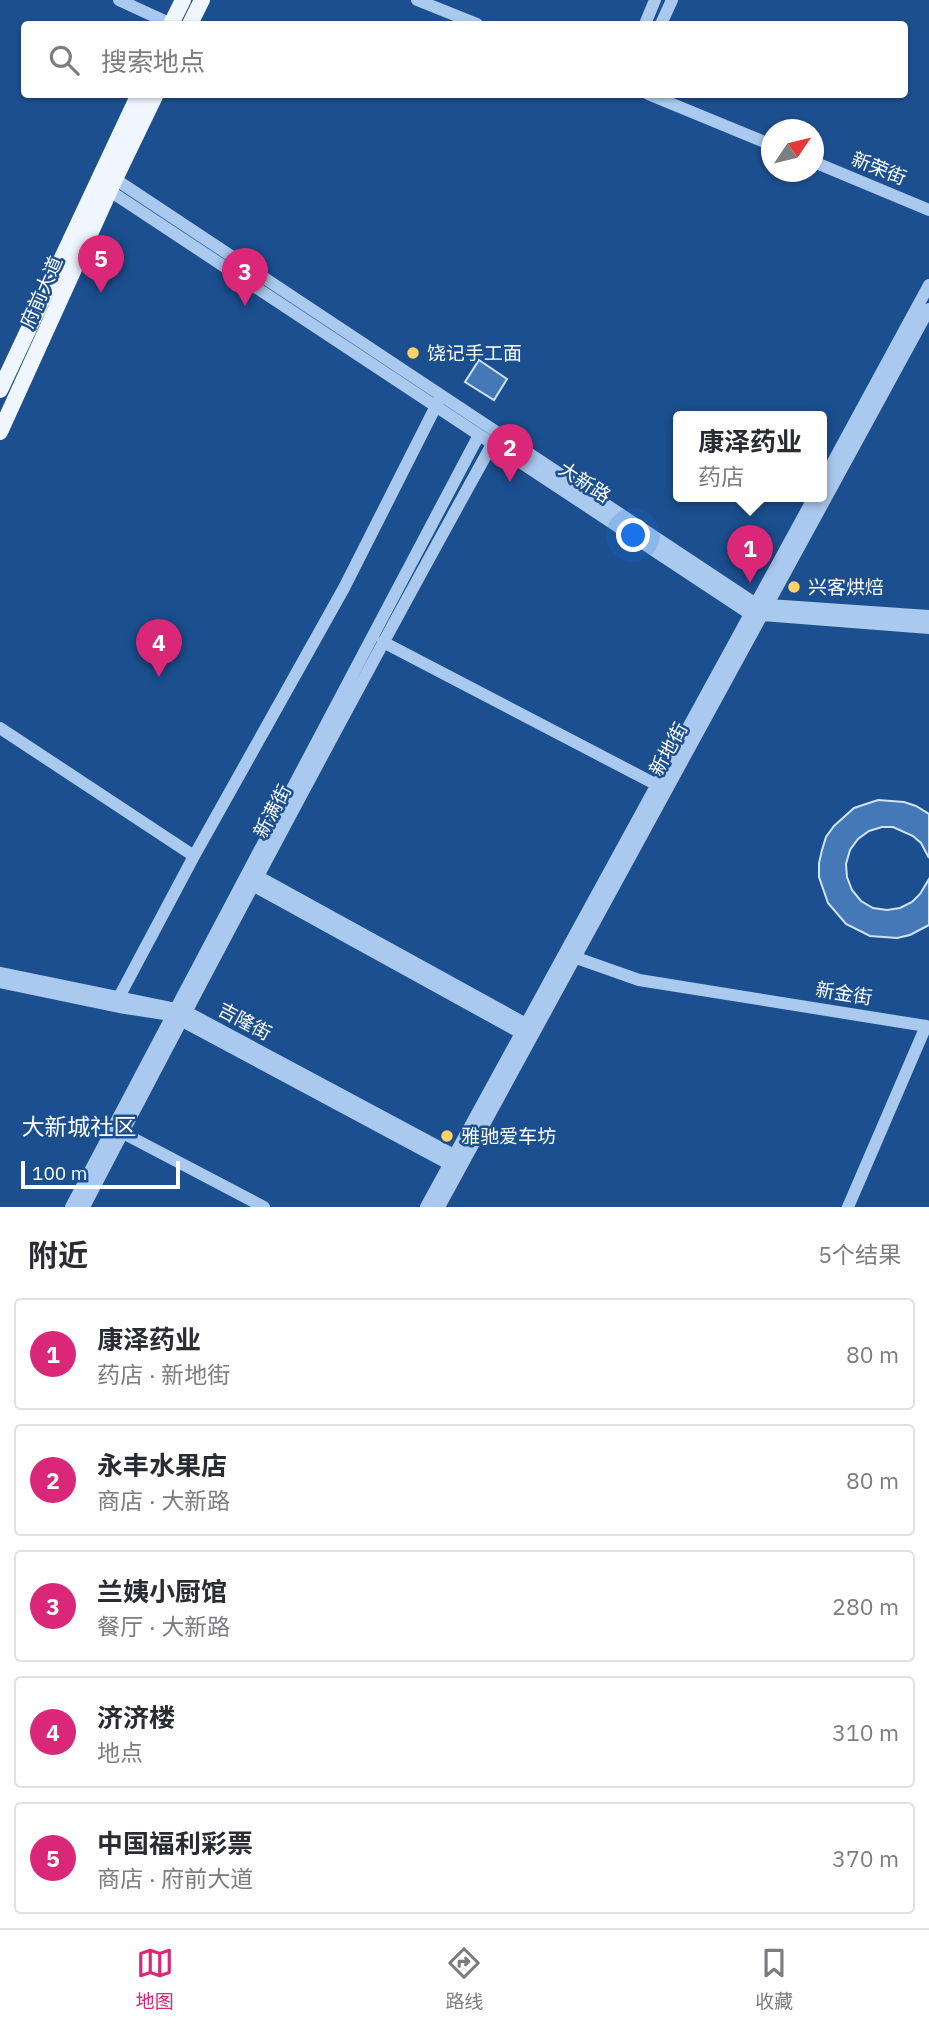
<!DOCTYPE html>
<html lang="zh">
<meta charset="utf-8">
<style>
:root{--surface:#fff;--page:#f2f2f3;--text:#2b2b33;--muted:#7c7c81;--line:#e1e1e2;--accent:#db2777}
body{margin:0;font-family:"IBM Plex Sans","Noto Sans SC",sans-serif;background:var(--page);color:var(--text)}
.compass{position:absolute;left:761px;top:119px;width:63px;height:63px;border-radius:50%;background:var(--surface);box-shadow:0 2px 5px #0004;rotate:55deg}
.scale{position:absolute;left:21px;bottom:18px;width:159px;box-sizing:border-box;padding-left:7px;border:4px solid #fff;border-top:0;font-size:19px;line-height:24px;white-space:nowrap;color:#fff;-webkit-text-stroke:5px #1b4f8f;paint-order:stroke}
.you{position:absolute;left:634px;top:536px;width:24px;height:24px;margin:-18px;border:5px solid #fff;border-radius:50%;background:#1a73e8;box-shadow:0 0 0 10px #1a73e833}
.badge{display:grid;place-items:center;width:46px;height:46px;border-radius:50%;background:var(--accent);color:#fff;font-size:23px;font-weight:700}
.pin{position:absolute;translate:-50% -58px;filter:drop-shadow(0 2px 4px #0008)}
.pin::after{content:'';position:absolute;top:37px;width:24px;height:21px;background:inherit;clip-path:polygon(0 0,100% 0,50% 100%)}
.popup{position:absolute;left:673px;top:411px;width:154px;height:91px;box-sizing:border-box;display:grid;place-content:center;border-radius:7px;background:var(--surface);filter:drop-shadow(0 2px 5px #0005);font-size:23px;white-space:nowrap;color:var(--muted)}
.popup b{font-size:26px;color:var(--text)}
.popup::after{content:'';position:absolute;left:50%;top:100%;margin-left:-14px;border:14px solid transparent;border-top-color:var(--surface)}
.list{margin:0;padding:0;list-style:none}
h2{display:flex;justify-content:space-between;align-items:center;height:91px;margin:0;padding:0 28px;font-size:30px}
h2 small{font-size:23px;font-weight:400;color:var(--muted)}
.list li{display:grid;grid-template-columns:46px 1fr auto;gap:21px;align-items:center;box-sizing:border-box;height:112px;margin:0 14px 14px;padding:0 14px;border:2px solid var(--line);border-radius:7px}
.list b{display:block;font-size:26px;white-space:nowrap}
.list p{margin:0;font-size:23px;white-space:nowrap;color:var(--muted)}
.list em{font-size:23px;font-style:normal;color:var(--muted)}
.icon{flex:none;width:38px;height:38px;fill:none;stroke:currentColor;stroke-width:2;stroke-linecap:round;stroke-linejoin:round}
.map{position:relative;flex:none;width:929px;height:1207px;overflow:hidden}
.search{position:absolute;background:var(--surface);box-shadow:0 2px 5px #0004;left:21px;right:21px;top:21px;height:77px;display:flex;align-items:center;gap:18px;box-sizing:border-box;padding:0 24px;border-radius:7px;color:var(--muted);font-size:26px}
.sheet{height:721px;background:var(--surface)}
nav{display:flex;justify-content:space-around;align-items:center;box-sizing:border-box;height:98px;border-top:2px solid var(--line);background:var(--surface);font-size:19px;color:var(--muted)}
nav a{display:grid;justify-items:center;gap:4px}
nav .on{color:var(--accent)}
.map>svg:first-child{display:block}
.building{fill:#4478b7;stroke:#cfe3fa;stroke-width:2}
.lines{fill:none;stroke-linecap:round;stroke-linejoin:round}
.minor{stroke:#a9c9ee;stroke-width:12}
.major{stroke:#f0f6ff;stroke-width:16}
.poi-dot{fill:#ffd166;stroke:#1b4f8f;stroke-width:2.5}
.labels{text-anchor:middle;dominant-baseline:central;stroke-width:5;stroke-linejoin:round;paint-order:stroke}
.street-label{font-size:19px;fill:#fff;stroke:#1b4f8f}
.poi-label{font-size:19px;fill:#fff;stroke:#1b4f8f;text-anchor:start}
.quarter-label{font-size:23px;fill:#fff;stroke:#1b4f8f}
</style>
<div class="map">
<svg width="929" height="1207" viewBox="0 0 929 1207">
<rect width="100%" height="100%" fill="#1b4f8f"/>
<path class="building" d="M479 360 507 379 494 400 465 382Z
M878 800 904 802 916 806 929 814V858L921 843 913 836 893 827H882L869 831 858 839 850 850 846 864 847 877 852 890 861 901 873 908 887 910 900 908 912 902 920 894 929 879V925L910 935 897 938 870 936 846 924 828 903 819 877V863L822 850 826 837 834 826 854 808Z"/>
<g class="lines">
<path class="minor" d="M119 0 171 24
M417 0 477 24
M645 24 655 0
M661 24 672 0
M648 94 772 145
M814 162 929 210
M115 179 756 604 929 616
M110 191 750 614 929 628
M822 482 929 285
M383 642 657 785
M0 728 194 856
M259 877 526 1024
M254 886 521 1033
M568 955 639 980 926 1026 848 1207
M0 973 185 1011 454 1155
M0 982 119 1007 171 1015 449 1164
M119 997 194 856 344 588 438 402
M123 1133 264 1207
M71 1207 479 435
M84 1207C218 950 354 693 495 439
M426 1207 814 497
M439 1207 929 309"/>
<path class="major" d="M171 24 183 0
M190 24 202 0
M0 390 139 94
M0 432 115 179 156 94"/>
</g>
<g class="poi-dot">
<circle cx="413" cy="353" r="7"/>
<circle cx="794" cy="587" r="7"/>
<circle cx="447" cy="1136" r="7"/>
</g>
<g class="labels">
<g class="street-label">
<text transform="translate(879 168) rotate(22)">新荣街</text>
<text transform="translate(41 292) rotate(-66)">府前大道</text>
<text transform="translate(585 482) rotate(33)">大新路</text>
<text transform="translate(668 749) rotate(-61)">新地街</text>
<text transform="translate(272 811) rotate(-62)">新满街</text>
<text transform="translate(844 993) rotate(9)">新金街</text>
<text transform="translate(245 1021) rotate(28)">吉隆街</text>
</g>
<g class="poi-label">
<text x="427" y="353">饶记手工面</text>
<text x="808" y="587">兴客烘焙</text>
<text x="461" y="1136">雅驰爱车坊</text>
</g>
<g class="quarter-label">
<text x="79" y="1126">大新城社区</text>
</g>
</g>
</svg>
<svg class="compass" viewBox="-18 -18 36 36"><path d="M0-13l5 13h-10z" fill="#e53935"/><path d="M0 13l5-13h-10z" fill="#7c7c81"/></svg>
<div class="scale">100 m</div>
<div class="you"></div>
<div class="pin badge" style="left:750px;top:583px">1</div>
<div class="popup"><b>康泽药业</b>药店</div>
<div class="pin badge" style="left:510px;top:482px">2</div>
<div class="pin badge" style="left:245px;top:306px">3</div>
<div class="pin badge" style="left:159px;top:677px">4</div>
<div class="pin badge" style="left:101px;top:293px">5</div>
<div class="search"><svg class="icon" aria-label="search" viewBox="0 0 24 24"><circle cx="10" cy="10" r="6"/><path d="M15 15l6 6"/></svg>搜索地点</div>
</div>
<section class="sheet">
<h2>附近<small>5个结果</small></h2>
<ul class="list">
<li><span class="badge">1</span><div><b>康泽药业</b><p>药店 · 新地街</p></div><em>80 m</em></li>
<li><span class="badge">2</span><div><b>永丰水果店</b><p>商店 · 大新路</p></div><em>80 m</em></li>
<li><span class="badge">3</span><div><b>兰姨小厨馆</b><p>餐厅 · 大新路</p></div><em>280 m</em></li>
<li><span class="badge">4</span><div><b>济济楼</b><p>地点</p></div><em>310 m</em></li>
<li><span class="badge">5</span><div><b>中国福利彩票</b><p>商店 · 府前大道</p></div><em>370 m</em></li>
</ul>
</section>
<nav>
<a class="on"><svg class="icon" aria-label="map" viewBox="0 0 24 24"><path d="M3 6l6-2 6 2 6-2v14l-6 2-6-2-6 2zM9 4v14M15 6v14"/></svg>地图</a>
<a><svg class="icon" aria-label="directions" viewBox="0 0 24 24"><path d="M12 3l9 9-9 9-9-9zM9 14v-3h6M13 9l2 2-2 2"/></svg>路线</a>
<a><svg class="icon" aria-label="saved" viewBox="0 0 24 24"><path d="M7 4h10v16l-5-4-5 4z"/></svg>收藏</a>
</nav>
